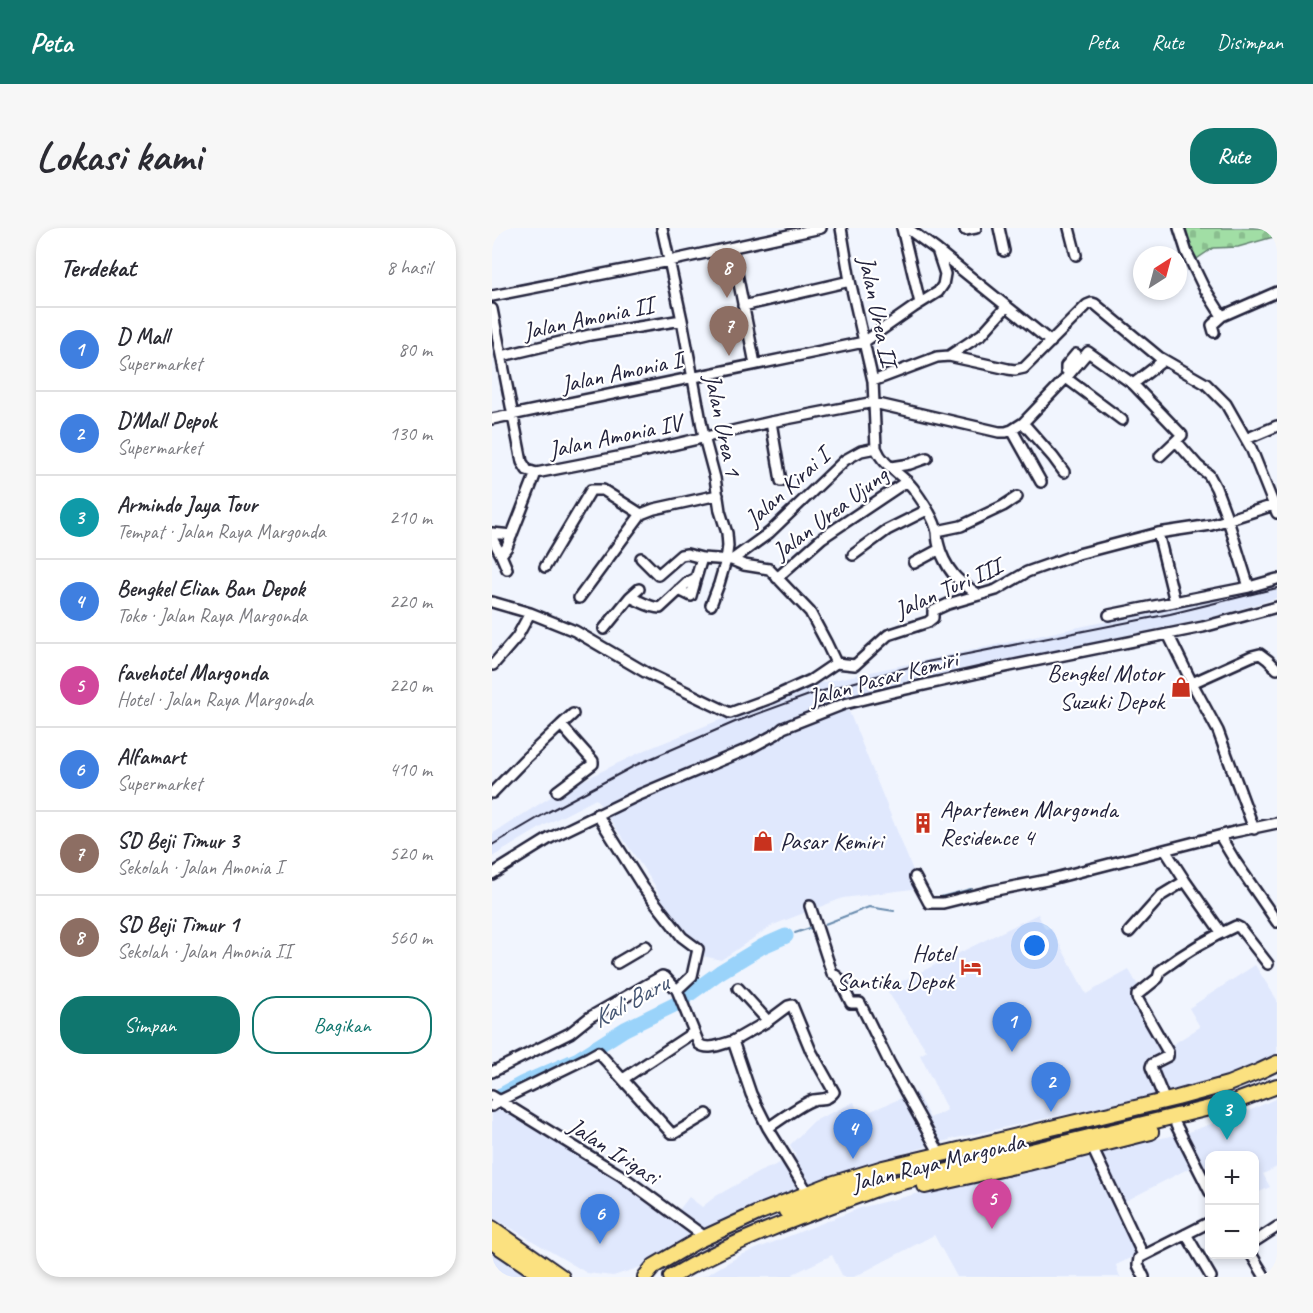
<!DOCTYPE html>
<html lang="id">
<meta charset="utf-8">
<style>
:root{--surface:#fff;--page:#f7f7f7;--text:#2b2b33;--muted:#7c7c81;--line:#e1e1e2;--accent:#0f766e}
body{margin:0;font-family:Caveat,sans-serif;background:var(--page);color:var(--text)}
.controls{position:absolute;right:18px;bottom:18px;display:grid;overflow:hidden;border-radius:12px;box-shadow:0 3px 9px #0003}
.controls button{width:54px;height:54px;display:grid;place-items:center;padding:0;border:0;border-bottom:2px solid var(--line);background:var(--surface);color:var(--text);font:30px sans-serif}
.compass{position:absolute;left:641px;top:18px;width:54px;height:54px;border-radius:50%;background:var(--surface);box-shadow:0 3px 9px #0003;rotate:36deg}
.you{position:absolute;left:543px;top:718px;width:21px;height:21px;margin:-15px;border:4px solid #fff;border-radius:50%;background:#1a73e8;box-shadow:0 0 0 9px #1a73e833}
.badge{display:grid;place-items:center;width:39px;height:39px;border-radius:50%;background:var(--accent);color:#fff;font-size:20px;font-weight:700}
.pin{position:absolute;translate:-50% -50px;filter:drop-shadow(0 2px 3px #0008)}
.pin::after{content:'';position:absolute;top:32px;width:21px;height:18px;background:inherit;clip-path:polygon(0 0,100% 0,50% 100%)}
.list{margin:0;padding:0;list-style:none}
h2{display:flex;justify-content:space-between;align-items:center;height:78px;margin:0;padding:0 24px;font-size:26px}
h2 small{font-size:20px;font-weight:400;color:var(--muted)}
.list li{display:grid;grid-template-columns:39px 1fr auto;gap:18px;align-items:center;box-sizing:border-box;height:84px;padding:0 24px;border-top:2px solid var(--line)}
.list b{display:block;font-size:22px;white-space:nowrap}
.list p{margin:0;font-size:20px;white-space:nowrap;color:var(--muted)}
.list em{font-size:20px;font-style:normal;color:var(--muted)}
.actions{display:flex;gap:12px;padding:18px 24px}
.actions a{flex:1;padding:14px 0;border:2px solid var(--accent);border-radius:24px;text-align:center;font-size:21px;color:var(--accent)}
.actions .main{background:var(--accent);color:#fff}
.map{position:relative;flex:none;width:785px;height:1049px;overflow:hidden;border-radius:24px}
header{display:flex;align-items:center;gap:36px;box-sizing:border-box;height:84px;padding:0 30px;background:var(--accent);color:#fff}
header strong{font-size:28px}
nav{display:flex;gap:33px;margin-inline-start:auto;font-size:21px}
.intro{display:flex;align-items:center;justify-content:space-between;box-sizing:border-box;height:144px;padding:0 36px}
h1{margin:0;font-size:42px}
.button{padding:15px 27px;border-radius:24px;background:var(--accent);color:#fff;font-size:21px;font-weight:700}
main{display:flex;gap:36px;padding:0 36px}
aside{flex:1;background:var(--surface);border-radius:24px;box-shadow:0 3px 9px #0003}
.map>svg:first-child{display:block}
.built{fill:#e0e8fd}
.cemetery{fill:url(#cemetery-stones);stroke:#628070;stroke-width:1.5}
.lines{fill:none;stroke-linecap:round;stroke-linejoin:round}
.stream{stroke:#6a8cae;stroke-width:2}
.river{stroke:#9ad3fa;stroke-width:15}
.minor-casing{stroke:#22223b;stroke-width:14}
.highway-casing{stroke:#22223b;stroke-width:18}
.minor{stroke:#fff;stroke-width:9}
.highway{stroke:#fbe180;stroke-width:14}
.rail{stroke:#22223b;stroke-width:2}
.labels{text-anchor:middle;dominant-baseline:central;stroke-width:4.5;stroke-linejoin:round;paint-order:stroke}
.street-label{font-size:24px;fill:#22223b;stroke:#fff}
.poi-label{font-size:24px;fill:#22223b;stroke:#fff;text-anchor:end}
.water-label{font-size:26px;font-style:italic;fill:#465774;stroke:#fff}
</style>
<header>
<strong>Peta</strong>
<nav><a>Peta</a><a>Rute</a><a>Disimpan</a></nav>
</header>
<div class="intro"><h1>Lokasi kami</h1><a class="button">Rute</a></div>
<main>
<aside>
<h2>Terdekat<small>8 hasil</small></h2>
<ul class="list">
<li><span class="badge" style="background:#3f7fe0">1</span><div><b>D Mall</b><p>Supermarket</p></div><em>80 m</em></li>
<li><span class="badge" style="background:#3f7fe0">2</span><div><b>D'Mall Depok</b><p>Supermarket</p></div><em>130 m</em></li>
<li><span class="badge" style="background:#0f9aa8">3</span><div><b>Armindo Jaya Tour</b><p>Tempat · Jalan Raya Margonda</p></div><em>210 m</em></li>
<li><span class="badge" style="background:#3f7fe0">4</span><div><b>Bengkel Elian Ban Depok</b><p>Toko · Jalan Raya Margonda</p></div><em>220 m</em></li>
<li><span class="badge" style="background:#d1479c">5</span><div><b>favehotel Margonda</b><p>Hotel · Jalan Raya Margonda</p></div><em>220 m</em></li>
<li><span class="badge" style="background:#3f7fe0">6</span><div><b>Alfamart</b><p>Supermarket</p></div><em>410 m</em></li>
<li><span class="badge" style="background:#8d6e63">7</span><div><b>SD Beji Timur 3</b><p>Sekolah · Jalan Amonia I</p></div><em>520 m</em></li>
<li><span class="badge" style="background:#8d6e63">8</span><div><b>SD Beji Timur 1</b><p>Sekolah · Jalan Amonia II</p></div><em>560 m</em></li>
</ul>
<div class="actions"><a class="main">Simpan</a><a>Bagikan</a></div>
</aside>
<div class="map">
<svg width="785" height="1049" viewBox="0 0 785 1049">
<defs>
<pattern id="cemetery-stones" width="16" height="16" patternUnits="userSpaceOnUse" patternTransform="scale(1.5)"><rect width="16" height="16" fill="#a1dea5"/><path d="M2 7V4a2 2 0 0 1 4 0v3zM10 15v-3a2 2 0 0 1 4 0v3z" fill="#8abe8f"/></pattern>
</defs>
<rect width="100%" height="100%" fill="#f1f5fe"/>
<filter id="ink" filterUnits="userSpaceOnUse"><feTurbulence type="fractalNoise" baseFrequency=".0167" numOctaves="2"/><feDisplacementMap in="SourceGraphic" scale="12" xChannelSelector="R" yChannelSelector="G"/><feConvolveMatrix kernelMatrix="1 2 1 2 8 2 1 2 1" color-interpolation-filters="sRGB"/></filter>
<g filter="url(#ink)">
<path class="built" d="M785 354V370L719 390 409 455 352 471 428 660 351 670 281 697 229 732 197 725 162 656 104 571 55 596 0 629V606L65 565 151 523 309 459 759 362Z
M546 686 553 701 559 700 594 766 637 742 680 817 708 799 697 780 763 737 785 772V829L722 854 460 911 361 941 234 990 146 1040 121 1048 95 1045 0 989V879L9 874 187 982 197 969 210 979 224 968 267 944 304 928 298 917 322 893 362 874 367 888 424 864 438 890 455 882 428 827 435 823 394 761Z
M785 870V939L771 946 778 959 763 966 762 928H718L717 956 707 935 628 976 649 1025 624 1037 628 1049H465L442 1007 362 1049H351L340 1027 301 1046 303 1049H211L249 1027 371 979 530 940 693 905 759 882Z
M0 1023 39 1049H0Z"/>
<path class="cemetery" d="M690 0H785V8L746 19 721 20 700 34Z"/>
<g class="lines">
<path class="stream" d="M498 659 515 655
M441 671 479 661
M333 696 377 679 402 683
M303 705 318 700"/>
<path class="river" d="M0 872 31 855 86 831 133 801 184 776 228 744 271 718 294 708"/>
<g class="minor-casing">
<path id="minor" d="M170 0 190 92 212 209 223 250 228 283 235 305 236 318 234 332 227 356 219 377
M349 0 358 53 381 153 384 220C391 238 410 246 421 260 429 271 441 288 444 300 446 305 445 309 446 314 448 325 455 339 462 347 468 355 479 361 487 367
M410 0 428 75
M415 0 445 22 559 114
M507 0 512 23
M577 0 584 27
M687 0 695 25 711 58 730 88 785 64
M0 1 2 0
M473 2 484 0
M240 20 263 136
M0 68 177 33 329 0
M251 78 358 53
M0 81 30 234 35 242 44 245 141 226 279 194 377 175H382L507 204H514L520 202 531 195 574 150 630 192
M722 104 720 97 730 88
M10 128 98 107 190 92
M457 128 490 106 515 78
M578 144 574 142V138L584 126
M574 150 596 124 641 156 690 207 668 228
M381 153 445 129 457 128 516 141 523 142 532 140 595 77 600 75 603 76 667 129 714 156 734 176 759 220 785 285
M641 156 672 132
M0 191 372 114 422 79 446 64 451 57 453 46 445 22
M279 194 289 253
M531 195 561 229 572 244
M520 202 549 254
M754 211 785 198
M684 213 706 238 717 247 724 260 736 292 757 359
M399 239 418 236 435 230
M445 303 469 298 511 278 525 269
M0 305 20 307
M666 305 683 374
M0 310 9 327 15 319 44 245
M9 327 15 341
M361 327 395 302 435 282
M149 330 166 347 189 327 195 326 210 330 240 332 252 337 277 341 318 384 334 414 344 435
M240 332 277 305 353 232 369 223 384 220
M422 335 448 321
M53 339 99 262H111L149 286
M285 350 330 310 415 253
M187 362 199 368 204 350
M138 369 147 361
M87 370 149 286 162 281 226 267
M0 374 38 385 83 403 153 444 238 485 279 470 319 452 344 435 363 437 396 407 436 394 441 390V383L456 376 504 362 535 344 586 326 666 305 719 297 785 276
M617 387 757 359 785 351
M112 401 138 369C148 373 158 380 168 380L196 354 204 350 210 330
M676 406 700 455 726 503 762 601
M1 437 25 409 38 385
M700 455 760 428 768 426 776 432 785 441
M69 497 81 486
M0 565 33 531 69 497 101 533V536L65 563
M105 586 151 659 190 709 206 721 200 748 185 762 207 816C216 823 230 816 241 813L259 866 276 900 316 965
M728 608 743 633 785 694
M673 622 693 653 729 704
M0 646 58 610 147 567 256 521 284 506 291 500 352 476 401 464 508 440 711 399 785 379
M423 649 437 675H451L499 663 555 652 742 604 785 595
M318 678 340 745 346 749 359 775H368L398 836 448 926
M637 704 670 667 693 653
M125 735 154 718
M246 760 276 793
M241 813 276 793 296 778 300 777 319 823 342 864C335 873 331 870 321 872 311 875 286 893 276 900
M0 844 78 805 98 789 170 748 173 749 185 762
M131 851 202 804
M0 868 130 948 213 1009
M673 873 659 839 660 836 676 828V824L645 770V767L666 750 668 743C692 725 717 710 744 698L748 700 776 736
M0 878 7 873 97 829 106 824 179 905H183L215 886
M684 897 718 964
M598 915 651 1027
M694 1006 719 1049
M762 1014 785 999
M759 1026 773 1049
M652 1049 646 1037 647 1030 718 994"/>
</g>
<g class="highway-casing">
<path id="highway" d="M433 958 536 935 659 904
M294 983 366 956
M0 1000 70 1049
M0 1014 52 1049
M153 1049 162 1038 205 1013 266 985 339 956 391 940 685 870 736 856 768 843 785 835
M179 1049C245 1010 318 985 390 959L742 874 785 858"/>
</g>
<use href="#minor" class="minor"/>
<use href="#highway" class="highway"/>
<path class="rail" d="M0 617 56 584 144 537 243 494 320 466 435 434 678 386 785 360"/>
</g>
</g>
<defs>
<g id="shop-bare" transform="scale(1.62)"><path d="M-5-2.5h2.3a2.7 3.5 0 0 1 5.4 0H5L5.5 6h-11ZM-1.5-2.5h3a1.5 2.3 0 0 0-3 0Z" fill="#c8321e" stroke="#fff" stroke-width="2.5" paint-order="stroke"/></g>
<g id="building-bare" transform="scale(1.62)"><path d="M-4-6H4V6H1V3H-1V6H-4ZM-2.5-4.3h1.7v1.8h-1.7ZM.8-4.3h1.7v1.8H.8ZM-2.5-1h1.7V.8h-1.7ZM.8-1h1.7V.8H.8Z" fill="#c8321e" stroke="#fff" stroke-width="2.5" paint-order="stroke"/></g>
<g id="hotel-bare" transform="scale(1.62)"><path d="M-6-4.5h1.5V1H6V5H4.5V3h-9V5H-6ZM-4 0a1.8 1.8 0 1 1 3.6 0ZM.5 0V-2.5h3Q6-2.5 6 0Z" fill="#c8321e" stroke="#fff" stroke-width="2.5" paint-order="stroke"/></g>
</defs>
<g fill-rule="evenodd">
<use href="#shop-bare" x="689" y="459"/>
<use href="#building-bare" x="431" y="595"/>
<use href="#shop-bare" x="271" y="613"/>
<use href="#hotel-bare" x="479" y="739"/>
</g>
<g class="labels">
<g class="street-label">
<text transform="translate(386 83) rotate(78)">Jalan Urea II</text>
<text transform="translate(96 90) rotate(-12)">Jalan Amonia II</text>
<text transform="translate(129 144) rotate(-12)">Jalan Amonia I</text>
<text transform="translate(231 197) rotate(78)">Jalan Urea 1</text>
<text transform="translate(123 208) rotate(-12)">Jalan Amonia IV</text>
<text transform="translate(295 259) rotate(-42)">Jalan Kirai I</text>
<text transform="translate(338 285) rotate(-37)">Jalan Urea Ujung</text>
<text transform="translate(456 360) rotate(-24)">Jalan Turi III</text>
<text transform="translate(391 450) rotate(-15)">Jalan Pasar Kemiri</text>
<text transform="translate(122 923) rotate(33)">Jalan Irigasi</text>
<text transform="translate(446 934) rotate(-14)">Jalan Raya Margonda</text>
</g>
<g class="poi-label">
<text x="672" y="445">Bengkel Motor<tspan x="672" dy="28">Suzuki Depok</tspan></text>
<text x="448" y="581" text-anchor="start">Apartemen Margonda<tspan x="448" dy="28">Residence 4</tspan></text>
<text x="288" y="613" text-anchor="start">Pasar Kemiri</text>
<text x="462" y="725">Hotel<tspan x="462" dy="28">Santika Depok</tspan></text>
</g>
<g class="water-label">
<text transform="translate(138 773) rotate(-29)">Kali Baru</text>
</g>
</g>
</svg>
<div class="controls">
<button>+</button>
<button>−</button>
</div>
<svg class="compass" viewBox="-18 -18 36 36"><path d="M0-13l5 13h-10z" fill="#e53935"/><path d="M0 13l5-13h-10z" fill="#7c7c81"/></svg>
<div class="you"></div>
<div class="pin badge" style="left:520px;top:824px;background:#3f7fe0">1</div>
<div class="pin badge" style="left:559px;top:884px;background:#3f7fe0">2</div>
<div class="pin badge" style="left:735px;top:912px;background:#0f9aa8">3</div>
<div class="pin badge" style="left:361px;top:931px;background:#3f7fe0">4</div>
<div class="pin badge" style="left:500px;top:1001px;background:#d1479c">5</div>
<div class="pin badge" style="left:108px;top:1016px;background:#3f7fe0">6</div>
<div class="pin badge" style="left:237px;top:128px;background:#8d6e63">7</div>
<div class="pin badge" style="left:235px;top:70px;background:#8d6e63">8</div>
</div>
</main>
